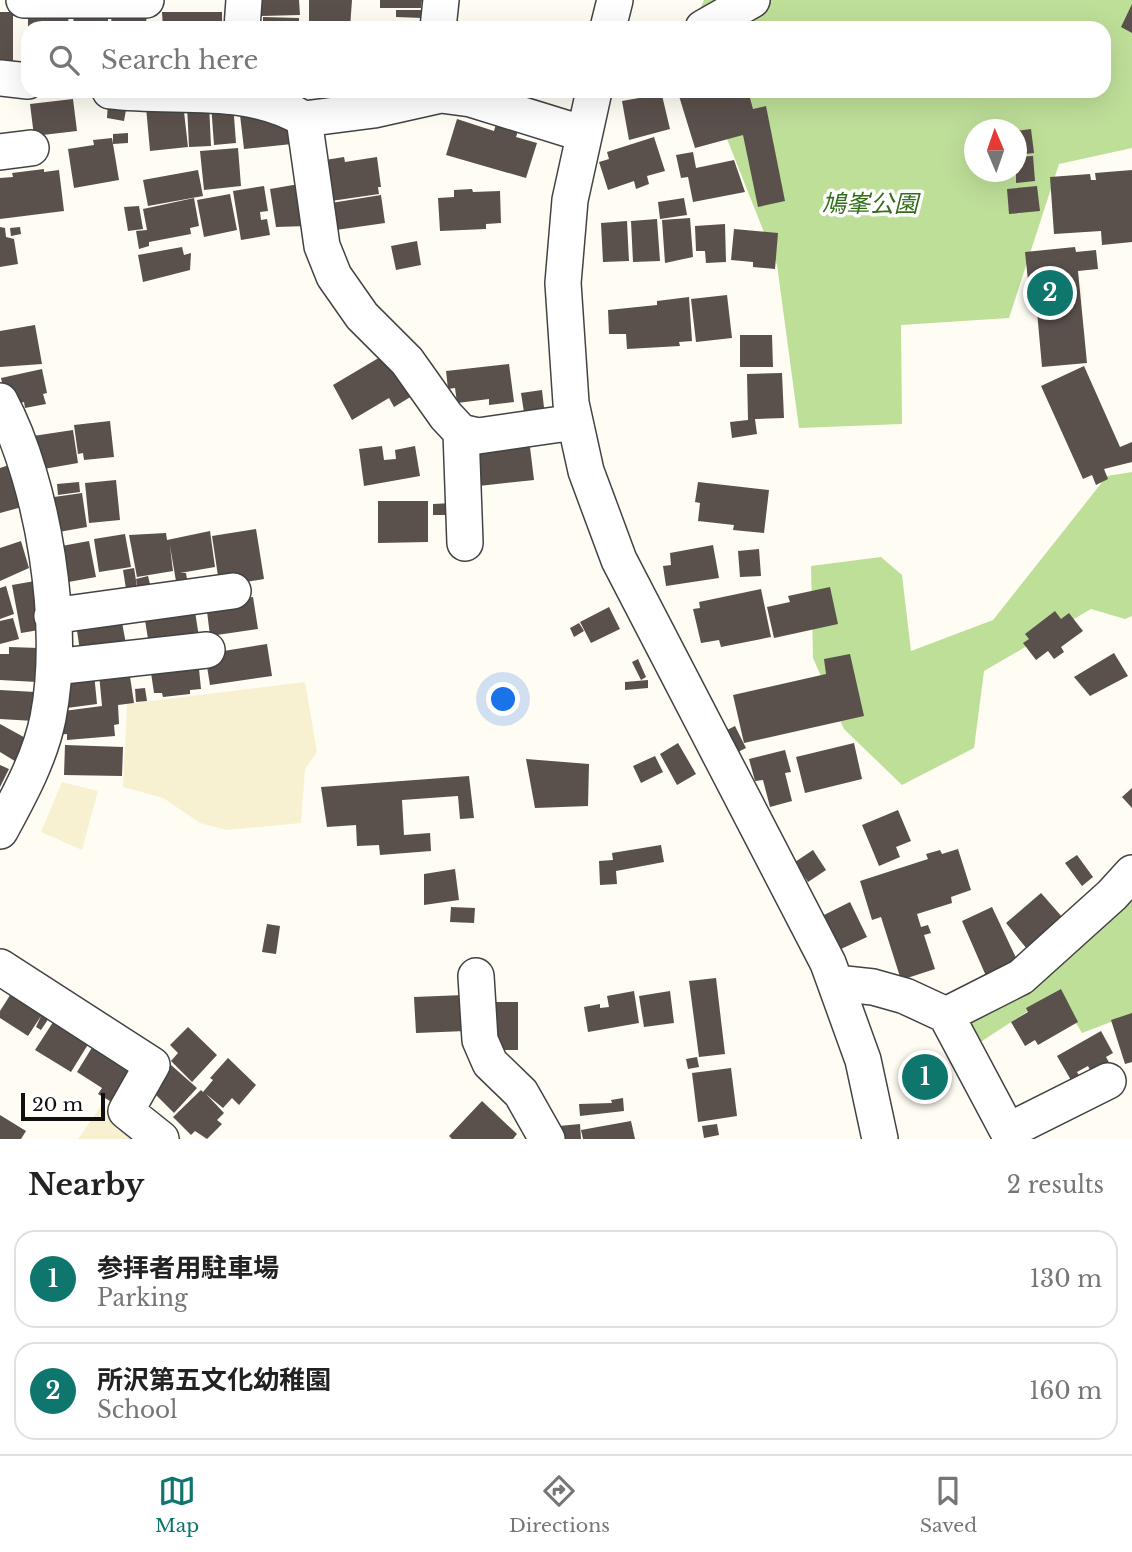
<!DOCTYPE html>
<meta charset="utf-8">
<style>
:root{--surface:#fff;--page:#f2f2f2;--text:#222;--muted:#767676;--line:#e0e0e0;--accent:#0f766e}
body{margin:0;font-family:"Libre Baskerville","Noto Sans JP",serif;background:var(--page);color:var(--text)}
.compass{position:absolute;left:964px;top:119px;width:63px;height:63px;border-radius:50%;background:var(--surface);box-shadow:0 7px 28px #0002;rotate:358deg}
.scale{position:absolute;left:21px;bottom:18px;width:84px;box-sizing:border-box;padding-left:7px;border:4px solid #101010;border-top:0;font-size:19px;line-height:24px;white-space:nowrap;color:#101010;-webkit-text-stroke:5px #fff;paint-order:stroke}
.you{position:absolute;left:504px;top:700px;width:24px;height:24px;margin:-18px;border:5px solid #fff;border-radius:50%;background:#1a73e8;box-shadow:0 0 0 10px #1a73e833}
.badge{display:grid;place-items:center;width:46px;height:46px;border-radius:50%;background:var(--accent);color:#fff;font-size:23px;font-weight:700}
.pin{position:absolute;translate:-50% -50%;border:4px solid #fff;box-shadow:0 2px 7px #0006}
.list{margin:0;padding:0;list-style:none}
h2{display:flex;justify-content:space-between;align-items:center;height:91px;margin:0;padding:0 28px;font-size:30px}
h2 small{font-size:23px;font-weight:400;color:var(--muted)}
.list li{display:grid;grid-template-columns:46px 1fr auto;gap:21px;align-items:center;box-sizing:border-box;height:98px;margin:0 14px 14px;padding:0 14px;border:2px solid var(--line);border-radius:21px}
.list b{display:block;font-size:26px;white-space:nowrap}
.list p{margin:0;font-size:23px;white-space:nowrap;color:var(--muted)}
.list em{font-size:23px;font-style:normal;color:var(--muted)}
.icon{flex:none;width:38px;height:38px;fill:none;stroke:currentColor;stroke-width:2;stroke-linecap:round;stroke-linejoin:round}
.map{position:relative;flex:none;width:1132px;height:1139px;overflow:hidden}
.search{position:absolute;background:var(--surface);box-shadow:0 7px 28px #0002;left:21px;right:21px;top:21px;height:77px;display:flex;align-items:center;gap:18px;box-sizing:border-box;padding:0 24px;border-radius:21px;color:var(--muted);font-size:26px}
.sheet{height:315px;background:var(--surface)}
nav{display:flex;justify-content:space-around;align-items:center;box-sizing:border-box;height:98px;border-top:2px solid var(--line);background:var(--surface);font-size:19px;color:var(--muted)}
nav a{display:grid;justify-items:center;gap:4px}
nav .on{color:var(--accent)}
.map>svg:first-child{display:block}
.farmland{fill:#f8f1d1}
.forest{fill:#bedf98;fill-rule:evenodd}
.building{fill:#5a504c}
.lines{fill:none;stroke-linecap:round;stroke-linejoin:round}
.minor-casing{stroke:#434343;stroke-width:38}
.minor{stroke:#fff;stroke-width:35}
.labels{text-anchor:middle;dominant-baseline:central;stroke-width:7;stroke-linejoin:round;paint-order:stroke}
.park-label{font-size:24px;font-style:italic;fill:#346e1b;stroke:#fff}
</style>
<div class="map">
<svg width="1132" height="1139" viewBox="0 0 1132 1139">
<rect width="100%" height="100%" fill="#fffcf4"/>
<path class="farmland" d="M305 682 317 752 305 769 301 823 226 830 200 823 163 798 123 787 127 704Z
M62 782 98 791 82 850 41 832Z
M101 1106 138 1139H78Z"/>
<path class="forest" d="M704 0H1132V148L1059 164 1009 318 901 325 902 424 799 428 777 265 708 91H1104V28H692ZM974 130H1016V172H974Z
M1132 472V616L1125 619 1091 609 984 671 974 748 902 785 844 729 813 658 811 566 881 557 902 575 911 651 993 620 1107 476Z
M1132 895V1014L1082 1033 1057 992 973 1047 963 1015Z"/>
<path class="building" d="M261 0H299L300 15 261 16Z
M309 0H352L350 28H309Z
M380 0H422L421 8H380Z
M112 4 147 5 146 28 111 27Z
M1132 4V33L1121 27Z
M396 10H422V18L396 17Z
M108 11V28H74L73 13Z
M0 12H13V61L0 64Z
M162 12H222V28H163Z
M68 15 69 28H28V17Z
M263 17 299 18V28H263Z
M637 91H661L670 129 629 140 622 101 639 98Z
M695 91H748L753 109 766 106 785 201 758 207 743 135 695 148 679 96Z
M73 99 77 131 34 136 30 104Z
M108 102 127 104 124 121 107 118Z
M183 103 188 147 150 151 146 107Z
M233 103 236 143 214 145 211 104Z
M209 104 211 146 189 147 187 105Z
M240 115 290 124 292 144 244 149Z
M457 119 494 131 496 124 518 131 516 137 537 143 526 178 446 155Z
M1031 129 1034 153 1016 155V131Z
M128 133V143L113 144V134Z
M654 137 665 171 647 176 649 184 636 189 634 181 608 190 599 162 609 159 607 152Z
M112 138 119 180 74 188 68 149 94 145 93 140Z
M238 148 241 186 204 190 200 151Z
M693 152 696 168 734 160 745 192 693 202 688 177 681 178 676 155Z
M1033 156 1035 181 1016 183V157Z
M344 157 345 162 377 157 381 187H378L379 194 331 201 325 160Z
M44 169V172L59 170 64 211 0 219V178L13 177 12 173Z
M198 170 203 196 148 206 143 180Z
M1132 170V242L1102 245 1101 231 1054 234 1050 177 1090 174 1091 180H1096L1095 173Z
M299 184 307 226 276 227 270 189Z
M264 186 268 211 260 212 261 220 267 219 270 235 241 240 233 191Z
M1037 186 1040 211 1009 214 1007 189Z
M472 189 473 192 500 191 501 223 486 224V229L440 231 438 198 454 197V190Z
M230 194 237 230 204 237 197 200Z
M381 195 385 223 336 230 331 203Z
M194 198 199 226 190 228 191 234 149 242V246L139 249 136 231 147 230 143 209Z
M684 198 687 215 660 219 658 202Z
M139 206 143 229 128 231 124 207Z
M690 218 693 257 665 263 662 220Z
M657 219 660 261 633 262 631 221Z
M627 221 629 261 603 262 601 223Z
M725 224 726 262 706 263 705 251H696L695 226Z
M0 227 5 228 6 237 14 239 18 264 0 267Z
M20 227 21 234 11 236 10 228Z
M734 229 778 233 775 269 753 267V262L731 260Z
M417 241 421 265 396 270 391 246Z
M182 247 184 255 191 253 190 270 143 282 138 255Z
M1075 247 1076 252 1096 250 1098 269 1078 271 1087 363 1042 367 1035 289 1029 290 1025 252Z
M727 295 732 338 696 342 691 299Z
M689 297 692 341 679 342 680 346 627 349 626 334H609L608 310 657 305V301Z
M35 325 42 364 0 367V331Z
M740 335H772L773 367H740Z
M387 353 412 396 394 407 389 398 352 420 333 385Z
M509 364 514 402 489 405V399L457 403 455 388 448 389 446 371Z
M1084 366 1120 447 1132 442V462L1104 469 1108 479 1096 485 1092 475 1083 479 1041 386Z
M42 369 47 393 43 394 46 404 25 408 24 402 14 405 9 385 3 387 1 378Z
M782 373 784 418 755 419 757 434 732 438 730 422 748 420 747 374Z
M542 390 545 416 525 419 521 393Z
M110 421 114 457 84 460 83 453 78 454 74 425Z
M73 430 78 463 38 470 33 436Z
M529 439 534 480 479 486 474 445Z
M382 446 384 460 396 459 395 450 415 446 420 476 364 486 359 449Z
M9 465 22 507 0 513V468Z
M116 480 120 520 89 523 85 483Z
M79 482 80 492 58 495 57 484Z
M698 482 769 490 764 533 733 530 734 525 698 521 700 503 695 502Z
M82 493 87 527 53 533 47 498Z
M378 501H428V542L378 543Z
M453 503V515H433V504Z
M256 529 264 579 240 583 239 574 218 576 212 536Z
M210 531 215 567 180 573H186L188 585 177 587 170 546 173 571 137 577 129 535 166 533 167 540Z
M125 534 131 567 99 572 94 539Z
M21 541 29 568 0 581V548Z
M89 541 96 577 63 583 56 547Z
M713 545 719 578 666 586 663 566 671 565 670 553Z
M759 549 761 576 740 577 738 551Z
M134 568 138 593 127 595 123 570Z
M148 576 152 592 139 595 136 579Z
M35 581 39 630 21 633 12 585Z
M6 586 14 614 0 619V588Z
M830 587 838 624 774 638 767 607 790 602 788 596Z
M761 589 771 637 721 647 719 640 701 643 693 609 700 608 699 602Z
M253 597 258 629 210 636 206 603Z
M194 605 199 637 149 645 144 614Z
M609 607 620 629 591 643 580 622Z
M1055 611 1061 619 1069 613 1083 631 1061 647 1064 652 1054 659 1048 651 1036 660 1023 643 1029 639 1025 634Z
M121 617 126 644 80 651 76 624Z
M13 618 19 639 0 644V621Z
M579 623 584 631 574 637 570 628Z
M267 644 272 676 210 685 205 654Z
M9 647 39 648 37 682 0 680V654H9Z
M1114 653 1128 676 1090 696 1074 677Z
M850 654 864 716 744 743 733 695 826 674 824 659Z
M198 659 201 689 190 690V694L163 697 162 693H154L150 666Z
M638 659 646 677 641 680 632 662Z
M129 670 134 703 118 705 119 724 114 725 115 736 67 740V734L53 735 56 712 102 706 99 674Z
M94 673 97 704 67 708 61 677Z
M648 680V688L625 690V682Z
M145 688 147 701 136 702 135 689Z
M0 690 35 692 34 721 0 719Z
M0 724 31 741 18 763 0 752Z
M735 726 746 748 738 752 727 730Z
M678 743 696 774 677 785 660 754Z
M854 743 862 779 805 793 796 757Z
M65 745 123 747 122 776 64 775Z
M785 750 791 772 785 773 792 801 770 807 763 780 755 781 749 759Z
M655 756 663 772 641 783 633 766Z
M526 759 589 764 588 806 535 808Z
M0 765 9 769 0 787Z
M469 776 474 818 460 819 458 796 402 800 404 835 430 833 431 851 380 855 379 845 357 846 356 825 327 827 321 787Z
M1132 788V808L1122 797Z
M898 810 911 841 896 847 900 857 879 866 862 825Z
M661 845 664 862 616 871 617 884 600 885 599 861 613 860 612 853Z
M958 849 971 890 951 897 952 903 917 914 921 927 928 925 931 933 924 935 935 969 901 980 881 917 872 920 860 881 928 859 926 854 940 850 942 854Z
M813 850 826 870 808 882 795 862Z
M1077 855 1093 877 1082 886 1065 863Z
M455 869 459 900 424 905V874Z
M1041 893 1063 918 1027 949 1006 923Z
M850 902 867 937 841 949 824 915Z
M451 907 475 908 474 923 450 922Z
M992 907 1018 962 986 976 962 921Z
M267 924 280 926 276 954 262 952Z
M716 978 725 1054 699 1057 689 981Z
M14 989 53 1012 41 1030 36 1027 41 1016 28 1036 0 1018V1011Z
M1061 989 1078 1022 1038 1045 1035 1040 1025 1046 1011 1022 1028 1012 1026 1008Z
M634 991 639 1023 588 1032 584 1007 600 1004V1008L609 1007 607 996Z
M670 991 674 1023 644 1027 639 996Z
M464 995 466 1031 416 1033 414 997Z
M486 1002H518V1050H486Z
M1132 1013V1062L1125 1064 1111 1020Z
M57 1016 92 1038 71 1072 35 1050Z
M188 1027 217 1055 192 1082 171 1061 178 1053 170 1045Z
M1101 1031 1113 1053 1106 1057 1110 1064 1092 1074 1088 1066 1077 1072 1083 1082 1075 1087 1057 1056Z
M96 1041 132 1071 115 1104 98 1094 102 1088 77 1072Z
M697 1057 699 1067 688 1069 686 1059Z
M228 1058 256 1085 239 1105 232 1098 223 1108 206 1094 224 1113 217 1120 222 1124 207 1139 195 1131 191 1135 173 1117 201 1090 203 1092 213 1080 210 1078Z
M171 1065 197 1088 174 1113 150 1089Z
M731 1068 737 1116 698 1122 692 1073Z
M623 1098 624 1111 580 1116 579 1104 612 1103 611 1100Z
M482 1101 517 1134 513 1139H452L449 1136Z
M0 1115 26 1131 21 1139H0Z
M631 1121 635 1139H583L581 1130Z
M580 1124 581 1139H560L559 1126Z
M717 1124 719 1135 704 1138 702 1126Z"/>
<g class="lines">
<g class="minor-casing">
<path id="minor" d="M24 0H146
M242 28 244 0
M438 28 441 0
M608 28 615 0
M703 28 752 0
M0 78 28 81
M110 91C176 99 245 84 304 119L322 246 334 276 362 316 407 361 446 416 461 432 478 436 575 422
M594 91 570 200 563 283 571 403 586 471 619 560 828 963 863 1060 880 1139
M304 119 374 110 441 95 471 99 584 134
M0 152 31 148
M0 401C44 484 66 626 48 718 40 758 19 796 0 831
M461 432 465 543
M52 616 233 591
M54 667 207 650
M0 967 152 1065 126 1111 161 1139
M476 976 480 1040 490 1063 521 1093 547 1139
M836 983 873 987 905 996 946 1015 1012 1139
M946 1015 1021 977 1112 895 1132 873
M1008 1131 1108 1081"/>
</g>
<use href="#minor" class="minor"/>
</g>
<g class="labels">
<g class="park-label">
<text x="870" y="203">鳩峯公園</text>
</g>
</g>
</svg>
<svg class="compass" viewBox="-18 -18 36 36"><path d="M0-13l5 13h-10z" fill="#e53935"/><path d="M0 13l5-13h-10z" fill="#767676"/></svg>
<div class="scale">20 m</div>
<div class="you"></div>
<div class="pin badge" style="left:925px;top:1077px">1</div>
<div class="pin badge" style="left:1050px;top:293px">2</div>
<div class="search"><svg class="icon" aria-label="search" viewBox="0 0 24 24"><circle cx="10" cy="10" r="6"/><path d="M15 15l6 6"/></svg>Search here</div>
</div>
<section class="sheet">
<h2>Nearby<small>2 results</small></h2>
<ul class="list">
<li><span class="badge">1</span><div><b>参拝者用駐車場</b><p>Parking</p></div><em>130 m</em></li>
<li><span class="badge">2</span><div><b>所沢第五文化幼稚園</b><p>School</p></div><em>160 m</em></li>
</ul>
</section>
<nav>
<a class="on"><svg class="icon" aria-label="map" viewBox="0 0 24 24"><path d="M3 6l6-2 6 2 6-2v14l-6 2-6-2-6 2zM9 4v14M15 6v14"/></svg>Map</a>
<a><svg class="icon" aria-label="directions" viewBox="0 0 24 24"><path d="M12 3l9 9-9 9-9-9zM9 14v-3h6M13 9l2 2-2 2"/></svg>Directions</a>
<a><svg class="icon" aria-label="saved" viewBox="0 0 24 24"><path d="M7 4h10v16l-5-4-5 4z"/></svg>Saved</a>
</nav>
